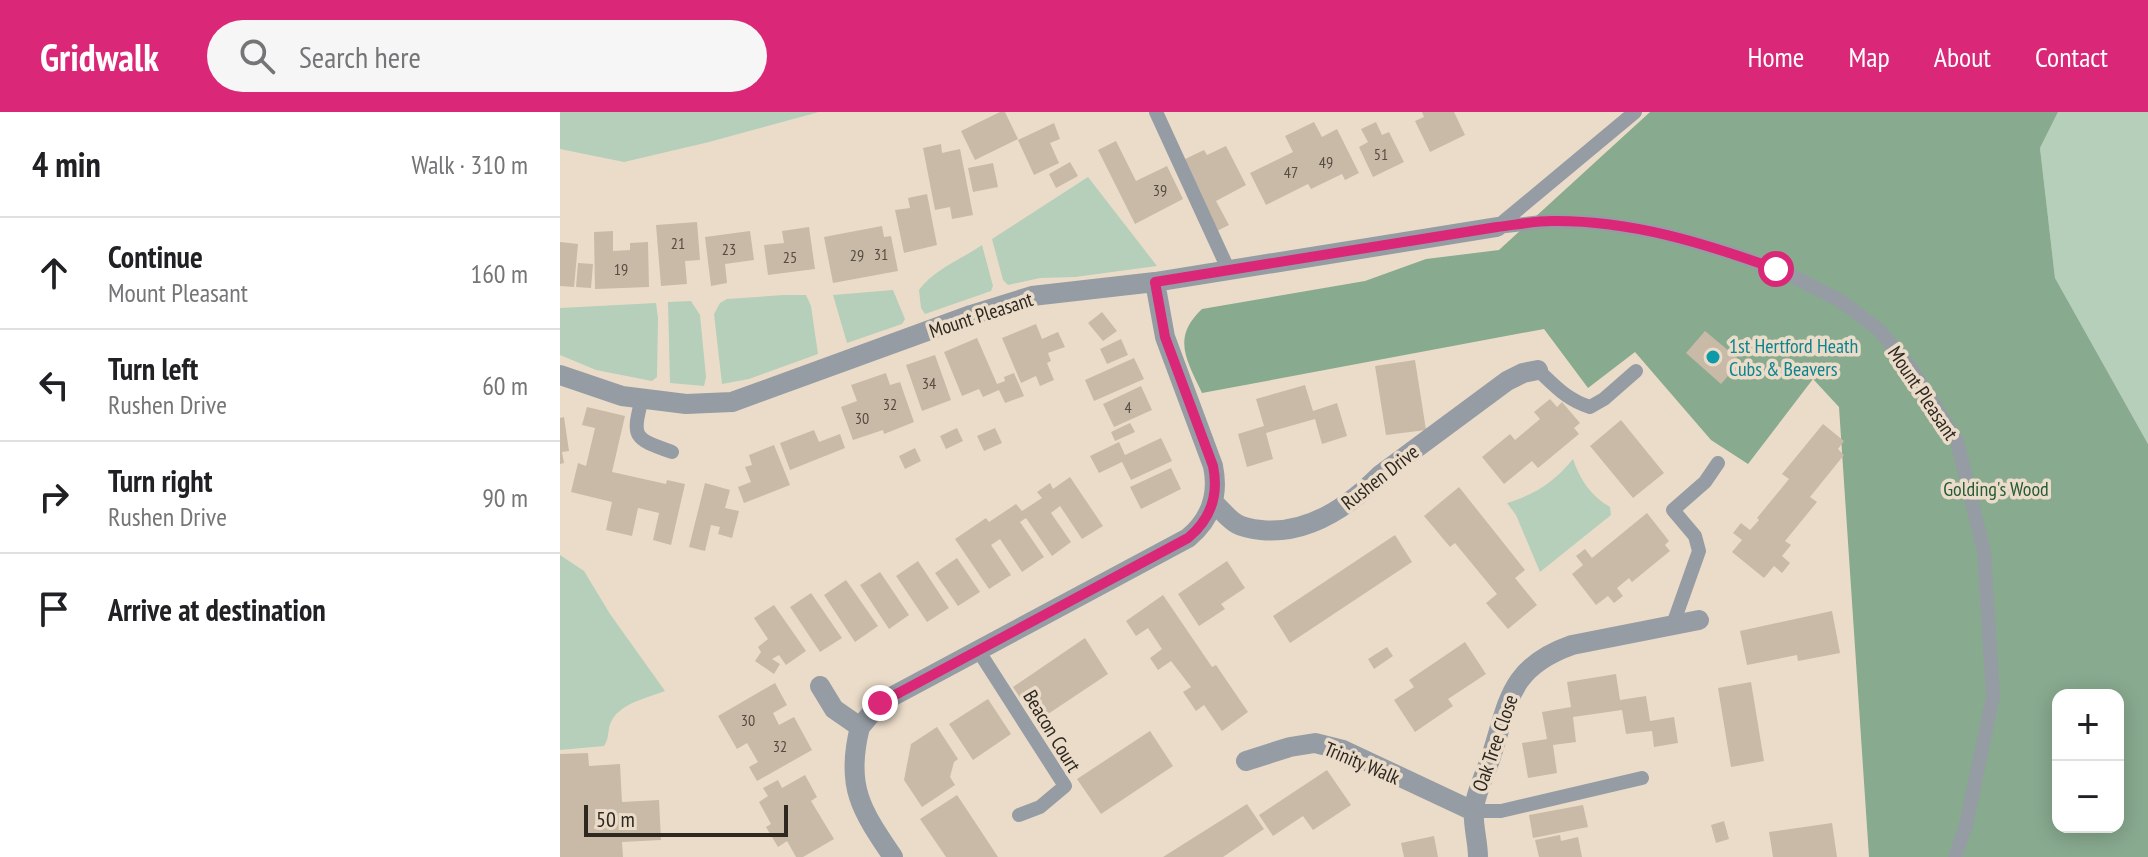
<!DOCTYPE html>
<meta charset="utf-8">
<style>
:root{--surface:#fff;--page:#f6f6f6;--text:#202124;--muted:#757577;--line:#e0e0e0;--accent:#db2777}
body{margin:0;font-family:"PT Sans Narrow",sans-serif;background:var(--page);color:var(--text)}
.controls{position:absolute;right:24px;bottom:24px;display:grid;overflow:hidden;border-radius:16px;box-shadow:0 4px 20px #0003}
.controls button{width:72px;height:72px;display:grid;place-items:center;padding:0;border:0;border-bottom:2px solid var(--line);background:var(--surface);color:var(--text);font:40px sans-serif}
.scale{position:absolute;left:24px;bottom:20px;width:204px;box-sizing:border-box;padding-left:8px;border:4px solid #2e2821;border-top:0;font-size:22px;line-height:28px;white-space:nowrap;color:#2e2821;-webkit-text-stroke:6px #ebdcc9;paint-order:stroke}
.stop{position:absolute;width:24px;height:24px;margin:-18px;border:6px solid #db2777;border-radius:50%;background:#fff}
.stop.end{background:#db2777;border-color:#fff;box-shadow:0 2px 8px #0008}
.list{margin:0;padding:0;list-style:none}
h2{display:flex;justify-content:space-between;align-items:center;height:104px;margin:0;padding:0 32px;font-size:34px}
h2 small{font-size:26px;font-weight:400;color:var(--muted)}
.list li{display:grid;grid-template-columns:52px 1fr auto;gap:24px;align-items:center;box-sizing:border-box;height:112px;padding:0 32px;border-top:2px solid var(--line)}
.list b{display:block;font-size:30px;white-space:nowrap}
.list p{margin:0;font-size:26px;white-space:nowrap;color:var(--muted)}
.list em{font-size:26px;font-style:normal;color:var(--muted)}
.icon{flex:none;width:44px;height:44px;fill:none;stroke:currentColor;stroke-width:2;stroke-linecap:round;stroke-linejoin:round}
.map{position:relative;flex:none;width:1588px;height:745px;overflow:hidden}
header{display:flex;align-items:center;gap:48px;box-sizing:border-box;height:112px;padding:0 40px;background:var(--accent);color:#fff}
header strong{font-size:38px}
nav{display:flex;gap:44px;margin-inline-start:auto;font-size:28px}
.search{width:560px;height:72px;background:var(--page);display:flex;align-items:center;gap:20px;box-sizing:border-box;padding:0 28px;border-radius:44px;color:var(--muted);font-size:30px}
main{display:flex}
aside{flex:1;background:var(--surface)}
.map>svg:first-child{display:block}
.green{fill:#b5cfba}
.forest{fill:#88aa8f;fill-rule:evenodd}
.building{fill:#c9b9a7}
.lines{fill:none;stroke-linecap:round;stroke-linejoin:round}
.service{stroke:#959ca4;stroke-width:14}
.minor{stroke:#959ca4;stroke-width:20}
.route{stroke:#db2777;stroke-width:10}
.culture-dot{fill:#0f9aa8;stroke:#ebdcc9;stroke-width:3}
.labels{text-anchor:middle;dominant-baseline:central;stroke-width:7;stroke-linejoin:round;paint-order:stroke}
.number-label{font-size:16px;fill:#554c42}
.street-label{font-size:20px;fill:#2e2821;stroke:#ebdcc9}
.culture-label{font-size:20px;fill:#0d838f;stroke:#ebdcc9;text-anchor:start}
.park-label{font-size:20px;fill:#255a36;stroke:#ebdcc9}
</style>
<header>
<strong>Gridwalk</strong>
<div class="search"><svg class="icon" aria-label="search" viewBox="0 0 24 24"><circle cx="10" cy="10" r="6"/><path d="M15 15l6 6"/></svg>Search here</div>
<nav><a>Home</a><a>Map</a><a>About</a><a>Contact</a></nav>
</header>
<main>
<aside>
<h2>4 min<small>Walk · 310 m</small></h2>
<ul class="list">
<li><svg class="icon" aria-label="ahead" viewBox="0 0 24 24"><path d="M12 20V5M6 11l6-6 6 6"/></svg><div><b>Continue</b><p>Mount Pleasant</p></div><em>160 m</em></li>
<li><svg class="icon" aria-label="left" viewBox="0 0 24 24"><path d="M17 20v-9H6M10 6l-5 5 5 5"/></svg><div><b>Turn left</b><p>Rushen Drive</p></div><em>60 m</em></li>
<li><svg class="icon" aria-label="right" viewBox="0 0 24 24"><path d="M7 20v-9h11M14 6l5 5-5 5"/></svg><div><b>Turn right</b><p>Rushen Drive</p></div><em>90 m</em></li>
<li><svg class="icon" aria-label="arrive" viewBox="0 0 24 24"><path d="M6 21V4h12l-3 4 3 4H6"/></svg><div><b>Arrive at destination</b></div></li>
</ul>
</aside>
<div class="map">
<svg width="1588" height="745" viewBox="0 0 1588 745">
<rect width="100%" height="100%" fill="#ebdcc9"/>
<path class="green" d="M0 0H259L149 30 64 50 0 37Z
M1498 0H1588V332L1495 166 1480 36Z
M528 65 597 154 515 165 480 166 448 173 443 168 432 127Z
M422 133 433 174 431 179 365 202 361 196 359 178C373 158 402 147 422 133Z
M333 178 345 207 342 212 287 231 273 183Z
M224 183H246L251 194 258 242 189 267 162 272 154 202 160 191 167 187Z
M131 189 140 203 146 265 144 274 110 271 108 190Z
M96 191 98 206 97 265 92 269 36 258 0 243V196Z
M1013 347C1020 368 1031 384 1050 395L1051 403 980 460 956 403 947 391C976 382 994 370 1013 347Z
M0 443 24 459 50 502 105 579C87 586 60 591 51 610 47 618 50 625 44 634L0 638Z"/>
<path class="forest" d="M1090 0H1498L1480 36 1495 166 1588 332V745H1309L1279 295 1253 267 1188 352 1151 328 1075 240 1028 276 984 217 642 281C627 248 611 226 642 197L805 169 866 147 939 138ZM1498 583H1558V715H1498Z"/>
<path class="building" d="M440 0H445L458 27 415 48 401 19Z
M862 0H894L905 23 870 40 855 9 864 5Z
M754 10 762 25 777 17 799 61 785 68 782 62 751 77 748 72 706 93 690 61 733 40 725 24Z
M816 10 822 23 829 20 844 50 813 65 799 35 808 30 801 17Z
M494 11 500 27 490 31 499 51 474 63 458 28Z
M556 29 576 69 607 54 623 87 575 112 538 38Z
M381 32 382 41 400 37 413 103 392 107 390 95 375 98 363 36Z
M666 34 686 73 656 89 669 113 657 119 621 49 644 38 647 43Z
M510 50 518 64 496 76 489 62Z
M433 51 438 75 413 80 408 56Z
M367 82 377 133 344 141 335 98 350 96 348 86Z
M137 110 140 148 125 149 127 172 101 174 96 113Z
M322 114 324 125 331 124 338 159 273 171 264 125Z
M249 115 255 157 208 163 204 133 224 131 222 119Z
M53 119V139L70 138V131L88 130 89 175 35 177 34 120Z
M190 119 194 148 165 152 167 171 151 174 145 125Z
M0 130 18 132 14 175 0 174Z
M18 151 33 152 31 176 16 175Z
M542 200 557 219 543 229 528 211Z
M476 212 482 227 498 220 505 235 488 241 491 249 487 251 494 268 480 274 476 264 461 271 442 226Z
M1145 219 1181 249 1161 272 1126 241Z
M417 226 437 272 445 269 444 265 454 261 464 284 445 291 439 278 423 285 419 277 402 284 384 240Z
M561 227 568 243 547 252 540 237Z
M375 243 391 288 362 299 346 253Z
M574 246 584 267 534 289 525 268Z
M855 248 866 318 826 323 815 254Z
M326 261 330 273 340 270 354 310 324 322 323 318 293 328 281 295 297 289 291 273Z
M745 273 753 299 777 291 787 324 762 332 755 307 706 321 713 347 687 355 678 322 704 314 696 287Z
M581 274 592 298 554 315 543 292Z
M990 287 997 295 1002 290 1020 311 1014 316 1019 322 978 356 972 349 944 372 922 345 950 322 955 328 980 307 974 300Z
M27 295 65 304 52 360 106 372 107 368 125 372 111 433 93 428 99 401 78 396 72 424 46 418 52 390 11 380 18 351 26 354 35 316 22 313Z
M4 305 9 339 2 340 4 351 0 352V306Z
M1061 308 1104 361 1073 386 1030 334Z
M570 311 575 320 555 329 551 320Z
M1263 312 1284 329 1278 337 1284 343 1250 385 1257 390 1225 429 1231 433 1222 444 1230 451 1222 461 1214 454 1204 466 1172 440 1182 428 1173 421 1181 411 1190 418 1199 408 1197 406 1229 367 1222 362Z
M397 316 403 329 386 337 380 324Z
M435 316 442 331 424 339 417 324Z
M254 318 259 330 280 322 285 336 230 358 220 331Z
M601 326 612 349 571 368 562 350 539 361 530 344 559 330 565 343Z
M214 333 230 373 184 391 178 375 191 370 185 355 192 353 189 343Z
M355 336 361 349 345 357 339 344Z
M611 356 621 377 581 397 570 375Z
M510 365 543 414 522 427 500 394 491 401 511 430 492 444 466 406 460 410 484 445 462 460 440 427 431 433 451 463 429 477 395 427 426 406 429 410 456 392 462 399 482 386 477 380 490 371 493 377Z
M145 371 170 378 165 396 179 399 172 426 158 422 160 415 151 413 145 439 129 435Z
M899 375 965 458 955 466 977 493 948 517 926 491 937 482 895 431 890 435 864 404Z
M1087 401 1109 429 1105 433 1110 439 1072 470 1069 466 1057 476 1063 484 1054 491 1048 484 1036 493 1012 462 1023 453 1016 444 1025 437 1032 446Z
M835 423 852 450 730 531 713 504Z
M397 446 420 480 398 494 375 461Z
M358 449 389 496 367 510 336 464Z
M667 449 685 476 661 492 665 497 639 514 618 482Z
M320 460 349 503 329 517 300 473Z
M286 468 318 514 295 530 264 483Z
M251 481 282 526 260 540 230 495Z
M603 483 652 555 656 553 688 600 662 619 644 593 636 599 623 580 631 575 611 549 598 558 590 546 602 537 588 516 576 524 566 509Z
M214 493 246 539 226 553 219 543 212 547 220 552 214 562 195 549 201 540 198 535 208 527 194 506Z
M1272 499 1280 541 1238 549 1237 543 1187 553 1180 519Z
M525 526 548 562 476 610 453 575Z
M905 530 926 562 888 587 893 594 855 620 834 588 854 575 849 568Z
M827 535 833 544 814 557 808 547Z
M1056 562 1060 588 1086 584 1090 609 1114 605 1118 631 1094 635 1092 619 1066 622 1062 598 1013 605 1016 630 993 633 997 661 968 666 962 631 987 627 982 600 1011 595 1007 570Z
M1191 570 1204 649 1171 655 1158 576Z
M215 571 227 593 213 601 219 613 234 605 252 638 197 669 189 655 198 650 187 631 177 637 158 604Z
M428 587 451 622 413 648 389 612Z
M377 615 398 647 394 650 390 665 395 673 362 695 344 668 351 632Z
M590 619 613 654 541 702 517 667Z
M28 641 29 654 60 652 62 690 99 688 101 728 62 730 63 745H0V642Z
M767 658 791 693 753 718 743 704 713 724 699 703Z
M245 663 257 685 251 689 274 727 243 745H236L227 729 218 735 206 715 211 712 199 690 208 684 203 676 218 668 222 676Z
M397 683 409 701 438 745H386L360 707Z
M687 692 704 717 663 745H603Z
M1023 693 1028 715 973 726 969 703Z
M1164 709 1169 727 1156 731 1151 713Z
M1272 711 1277 745H1213L1209 720Z
M1000 723 1001 729 1018 725 1022 745H979L975 728Z
M874 724 878 745H844L841 731Z"/>
<g class="lines">
<path class="service" d="M596 0 669 159
M937 115 990 109 1040 111 1101 121 1171 141 1226 161 1281 189 1319 218 1352 258 1397 329 1424 440 1433 584 1406 713 1395 745
M937 115 1075 0
M978 258C995 274 1007 288 1030 295L1044 287 1076 259
M82 286C72 326 73 326 112 340
M1112 515 1139 439 1135 424 1113 398 1145 370 1158 351
M418 538 505 674 480 695 459 703
M913 699H941L1082 666"/>
<path class="minor" d="M0 263 62 284 126 292 172 290 411 203 472 184 595 170 937 115
M654 391C661 397 668 407 677 412 684 416 692 417 701 418 748 423 788 395 820 363L947 269 963 261 978 258
M260 574 274 597 300 615C285 674 301 698 333 745
M300 615 320 591 628 426C651 407 659 383 653 354L605 225 595 170
M686 649 730 635 755 631 783 638 913 699
M918 745C918 729 912 711 914 695 917 679 924 664 930 648 949 591 947 556 1012 533L1139 508"/>
</g>
<g class="lines">
<path class="route" d="M320 591 628 426C651 407 659 383 653 354L605 225 595 170 937 115C955 113 974 109 992 109 1070 108 1144 131 1216 157"/>
</g>
<circle class="culture-dot" cx="1153" cy="245" r="8"/>
<g class="labels">
<g class="number-label">
<text x="821" y="42">51</text>
<text x="766" y="50">49</text>
<text x="731" y="60">47</text>
<text x="600" y="78">39</text>
<text x="118" y="131">21</text>
<text x="169" y="137">23</text>
<text x="321" y="142">31</text>
<text x="297" y="143">29</text>
<text x="230" y="145">25</text>
<text x="61" y="157">19</text>
<text x="369" y="271">34</text>
<text x="330" y="292">32</text>
<text x="568" y="295">4</text>
<text x="302" y="306">30</text>
<text x="188" y="608">30</text>
<text x="220" y="634">32</text>
</g>
<g class="street-label">
<text transform="translate(421 203) rotate(-18)">Mount Pleasant</text>
<text transform="translate(1363 281) rotate(56)">Mount Pleasant</text>
<text transform="translate(820 365) rotate(-38)">Rushen Drive</text>
<text transform="translate(492 619) rotate(59)">Beacon Court</text>
<text transform="translate(935 631) rotate(-71)">Oak Tree Close</text>
<text transform="translate(802 651) rotate(23)">Trinity Walk</text>
</g>
<g class="culture-label">
<text x="1169" y="234">1st Hertford Heath<tspan x="1169" dy="23">Cubs &amp; Beavers</tspan></text>
</g>
<g class="park-label">
<text x="1436" y="377">Golding's Wood</text>
</g>
</g>
</svg>
<div class="controls">
<button>+</button>
<button>−</button>
</div>
<div class="scale">50 m</div>
<div class="stop" style="left:1216px;top:157px"></div>
<div class="stop end" style="left:320px;top:591px"></div>
</div>
</main>
